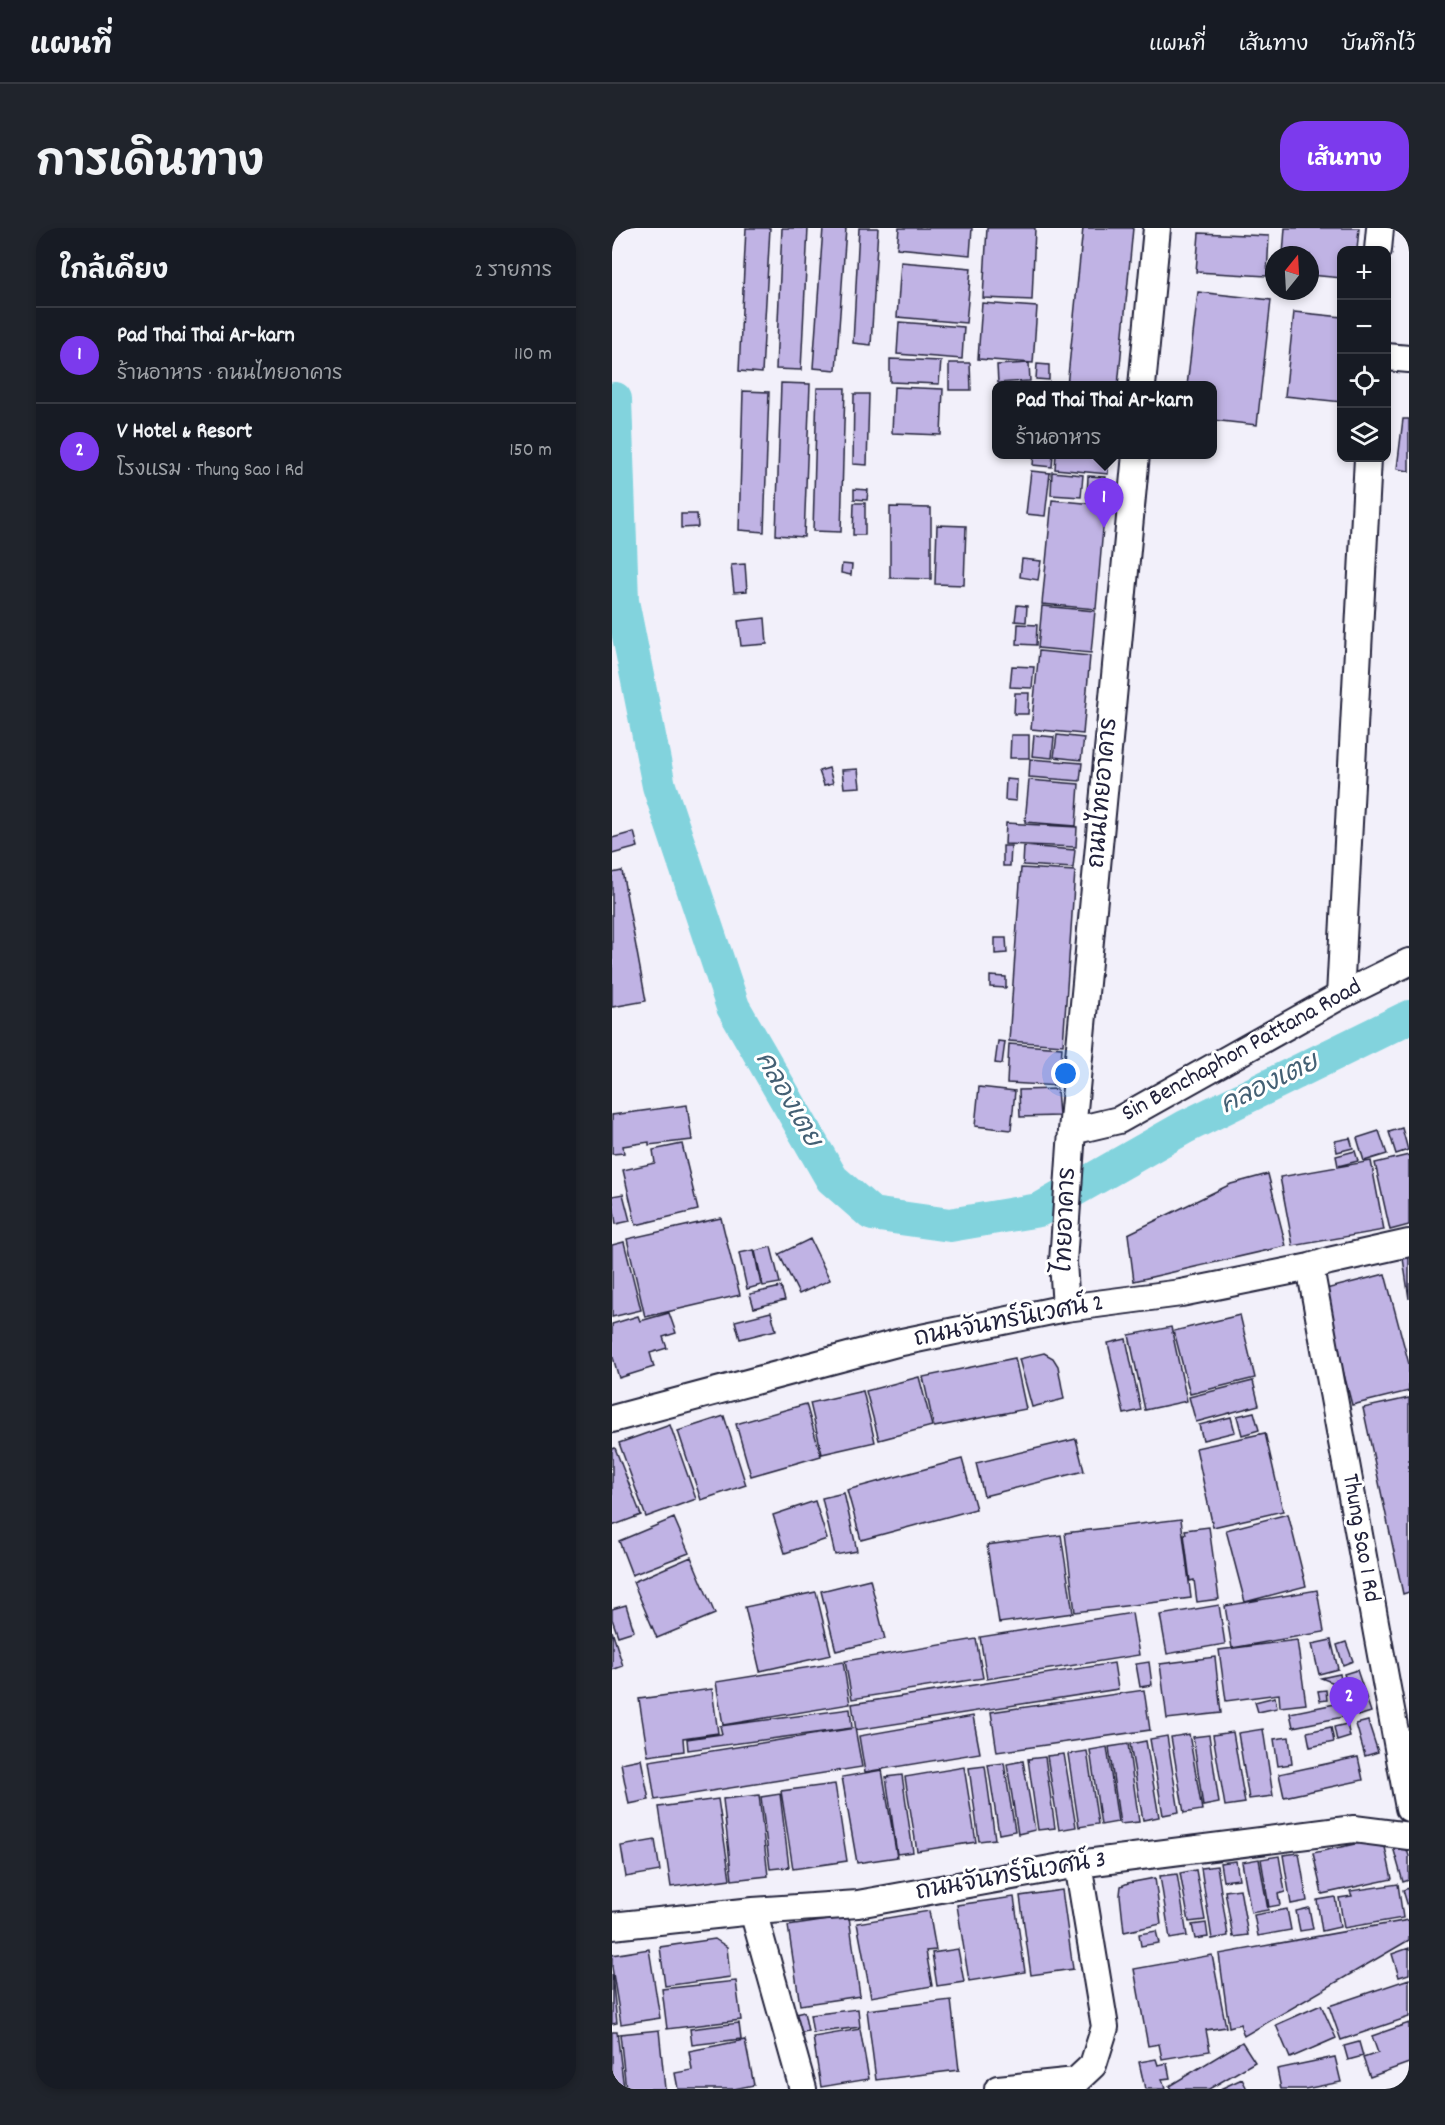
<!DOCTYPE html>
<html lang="th">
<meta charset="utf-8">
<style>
:root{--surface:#171b24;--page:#20242c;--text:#f1f3f6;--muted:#9ea1a6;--line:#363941;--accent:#7c3aed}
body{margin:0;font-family:Dekko,"Playpen Sans Thai",sans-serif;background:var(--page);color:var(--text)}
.controls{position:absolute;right:18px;top:18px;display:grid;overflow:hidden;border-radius:12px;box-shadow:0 3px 9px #0003}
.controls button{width:54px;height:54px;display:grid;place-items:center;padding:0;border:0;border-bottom:2px solid var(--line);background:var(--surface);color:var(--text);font:30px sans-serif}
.compass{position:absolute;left:653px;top:18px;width:54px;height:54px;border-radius:50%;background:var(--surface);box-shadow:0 3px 9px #0003;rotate:18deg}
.you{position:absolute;left:454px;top:846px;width:21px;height:21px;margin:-15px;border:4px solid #fff;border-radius:50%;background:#1a73e8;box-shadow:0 0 0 9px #1a73e833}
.badge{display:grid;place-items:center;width:39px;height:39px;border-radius:50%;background:var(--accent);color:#fff;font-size:20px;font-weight:700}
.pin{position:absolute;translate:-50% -50px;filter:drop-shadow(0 2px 3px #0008)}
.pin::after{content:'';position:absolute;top:32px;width:21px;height:18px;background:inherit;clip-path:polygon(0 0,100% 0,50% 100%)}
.popup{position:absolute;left:380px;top:153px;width:225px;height:78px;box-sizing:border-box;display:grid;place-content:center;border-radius:12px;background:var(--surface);filter:drop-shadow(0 2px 4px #0005);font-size:20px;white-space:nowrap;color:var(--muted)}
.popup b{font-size:22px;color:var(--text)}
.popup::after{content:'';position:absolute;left:50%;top:100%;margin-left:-12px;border:12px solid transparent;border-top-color:var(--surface)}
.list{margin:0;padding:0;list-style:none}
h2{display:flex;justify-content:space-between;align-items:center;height:78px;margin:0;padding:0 24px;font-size:26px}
h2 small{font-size:20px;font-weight:400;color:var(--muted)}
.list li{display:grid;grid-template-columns:39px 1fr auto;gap:18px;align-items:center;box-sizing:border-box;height:96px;padding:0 24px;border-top:2px solid var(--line)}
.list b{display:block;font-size:22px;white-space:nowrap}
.list p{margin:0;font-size:20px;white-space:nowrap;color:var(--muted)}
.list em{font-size:20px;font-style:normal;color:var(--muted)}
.icon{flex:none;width:33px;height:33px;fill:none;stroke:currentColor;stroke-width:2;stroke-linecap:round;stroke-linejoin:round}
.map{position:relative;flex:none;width:797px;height:1861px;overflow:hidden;border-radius:24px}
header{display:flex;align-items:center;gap:36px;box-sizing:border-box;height:84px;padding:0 30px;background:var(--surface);border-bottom:2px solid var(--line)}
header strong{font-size:28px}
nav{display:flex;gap:33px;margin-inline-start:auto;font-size:21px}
.intro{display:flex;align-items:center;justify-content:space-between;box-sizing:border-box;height:144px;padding:0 36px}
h1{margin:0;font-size:42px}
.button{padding:15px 27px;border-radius:24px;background:var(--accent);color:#fff;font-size:21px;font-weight:700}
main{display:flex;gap:36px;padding:0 36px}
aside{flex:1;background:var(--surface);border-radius:24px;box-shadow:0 3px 9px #0003}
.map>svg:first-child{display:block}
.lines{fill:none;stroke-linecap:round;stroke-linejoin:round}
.canal{stroke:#82d3dd;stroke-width:34}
.building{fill:#c0b3e4;stroke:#22223b;stroke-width:1.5}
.minor-casing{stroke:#22223b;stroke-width:30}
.minor{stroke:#fff;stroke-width:26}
.labels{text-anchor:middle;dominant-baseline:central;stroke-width:6;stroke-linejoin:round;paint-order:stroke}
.street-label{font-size:24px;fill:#22223b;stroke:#fff}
.water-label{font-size:26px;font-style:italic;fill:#446074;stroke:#fff}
</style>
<header>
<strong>แผนที่</strong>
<nav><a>แผนที่</a><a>เส้นทาง</a><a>บันทึกไว้</a></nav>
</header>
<div class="intro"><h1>การเดินทาง</h1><a class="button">เส้นทาง</a></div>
<main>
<aside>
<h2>ใกล้เคียง<small>2 รายการ</small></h2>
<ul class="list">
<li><span class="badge">1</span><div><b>Pad Thai Thai Ar-karn</b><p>ร้านอาหาร · ถนนไทยอาคาร</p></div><em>110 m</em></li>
<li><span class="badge">2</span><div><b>V Hotel &amp; Resort</b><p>โรงแรม · Thung Sao 1 Rd</p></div><em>150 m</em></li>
</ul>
</aside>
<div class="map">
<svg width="797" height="1861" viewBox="0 0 797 1861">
<rect width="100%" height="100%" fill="#f2f0fa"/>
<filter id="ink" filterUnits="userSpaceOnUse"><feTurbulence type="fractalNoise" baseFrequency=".0167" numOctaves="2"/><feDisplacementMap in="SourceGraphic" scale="12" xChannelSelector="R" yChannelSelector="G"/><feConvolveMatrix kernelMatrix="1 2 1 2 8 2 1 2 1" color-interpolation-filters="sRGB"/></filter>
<g filter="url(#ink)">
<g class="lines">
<path class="canal" d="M3 171 10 373 47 558 121 779 220 951 260 986 338 997 427 982 573 899 797 789"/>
</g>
<path class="building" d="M134 0H158L150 145 127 143Z
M170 0H196L189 142 164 141Z
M211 0H234L224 142 201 140Z
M247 0H266L259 117 241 115Z
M287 0H360L358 27 285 20Z
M375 0H423L420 72 371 70Z
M471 0H521L506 158H455Z
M673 0H747L745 22H730V50L698 47V27H671Z
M587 5 657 8 655 48 584 44Z
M289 34 359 40 354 95 285 89Z
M586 64 659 72 645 197 600 192V158H575Z
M370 75 425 79 421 135 366 131Z
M682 84 730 89V174L673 168Z
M287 94 352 99 350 131 285 126Z
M278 131 329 133 327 156 278 154Z
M337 135H358L359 162H337Z
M417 135 418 153 386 155 385 137Z
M425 136 437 137V152L424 151Z
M169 155 198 156 192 309 164 307Z
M282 159 331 161 329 207 280 205Z
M205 160H233L229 304 201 303Z
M131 163 157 164 152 304 127 302Z
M242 166H257L255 237 241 236Z
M791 191H797V243L785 241Z
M422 226H441L440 239 421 237Z
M444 226H497L496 246 443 241Z
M419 243 438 245 433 288 414 286Z
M440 244 471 247 469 269 439 267Z
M476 248 494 249 492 271 475 269Z
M242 261 256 262 255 272 242 271Z
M440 272 493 277 484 381 430 376Z
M242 275H253V307H241Z
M278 279 319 280V351L278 350Z
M69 286H85L86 299 69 300Z
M325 297 354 298 352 357 323 356Z
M410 331 429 333 426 352 408 349Z
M133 336 135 363 122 364 119 337Z
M230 336 240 337 239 347 229 345Z
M405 377 415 378 414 394 403 393Z
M430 378 483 383 479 425 426 420Z
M153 390 155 416 129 418 126 393Z
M406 396 425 397 424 417 405 416Z
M427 423 478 428 471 506 419 501Z
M400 438 422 439 420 460 398 459Z
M403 465H417L416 486H402Z
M399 507H417V530H398Z
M422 507 442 509 440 530 420 528Z
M445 507 472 510 469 532 442 529Z
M418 531 470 535 468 553 417 549Z
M217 540 221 555 212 557 207 543Z
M246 541 248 559 232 560 230 542Z
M394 551 405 552 404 573 393 572Z
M417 552 467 556 464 598 413 594Z
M394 595 465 599 464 619 393 616Z
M22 604 26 619 0 626V610Z
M391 618H399L398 638H391Z
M412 618 463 622 461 640 411 637Z
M409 640 463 643 451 817 397 813Z
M10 643 34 773 0 779V645Z
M383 710H394L395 725 383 726Z
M378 748 394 749V760L378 759Z
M386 813 393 814 390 836 383 835Z
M397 816 450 820 447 858 395 855Z
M367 859 403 863 399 902 363 898Z
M445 861 447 888 408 889 407 862Z
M75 877 80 912 37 917V914L11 918 12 925 0 926V887Z
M790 900 796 922 784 926 777 904Z
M767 903 775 926 752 933 745 910Z
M738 910 741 920 725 924 723 913Z
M70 916 86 982 24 997 11 942 43 935 41 922Z
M743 923 746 933 726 938 724 928Z
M797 927V997L778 1002 763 935Z
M759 933 772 1002 681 1018 668 949Z
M656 946 674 1018 522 1053 516 1006 619 956Z
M11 966 18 993 4 996 0 968Z
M109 990 128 1067 33 1089 15 1011Z
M198 1011 218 1052 187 1066 167 1026Z
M12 1014 29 1082 0 1089V1017Z
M159 1019 168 1055 151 1058 143 1023Z
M142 1022 149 1057 135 1061 127 1025Z
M797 1029V1071L791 1030Z
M773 1046 797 1136V1163L740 1177 710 1062Z
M169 1059 173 1072 142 1080 138 1066Z
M159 1084 164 1102 128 1111 123 1093Z
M57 1085 64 1105 51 1109 55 1120 38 1125 42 1139 7 1150 0 1126V1096L26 1088 28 1093Z
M628 1087 643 1150 578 1166 562 1103Z
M559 1099 575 1173 533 1182 517 1107Z
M514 1111 529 1182 512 1186 496 1115Z
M432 1125 441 1130 446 1138 452 1171 420 1179 407 1131Z
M403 1130 414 1181 322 1199 311 1149Z
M307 1149 320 1198 267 1212 254 1163Z
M641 1153 647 1177 584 1194 577 1169Z
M251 1163 263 1214 210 1226 198 1175Z
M797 1170V1364L791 1366 751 1180Z
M194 1176 209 1228 139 1248 124 1196Z
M642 1184 647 1202 630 1207 625 1188Z
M112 1188 134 1257 89 1272 66 1203Z
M619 1189 623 1204 591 1212 587 1197Z
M58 1197 84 1271 34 1289 7 1215Z
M653 1205 671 1283 601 1299 584 1220Z
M464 1211 472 1243 372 1268 364 1235Z
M3 1220 29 1287 0 1298V1221Z
M350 1231 364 1281 249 1312 235 1262Z
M232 1265 245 1323 223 1327 210 1270Z
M203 1273 215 1311 173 1325 161 1287Z
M676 1286 694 1358 633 1374 614 1302Z
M62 1290 77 1325 20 1347 7 1313Z
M569 1291 579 1370 463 1384 453 1305Z
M597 1299 607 1371 585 1374 582 1352 578 1353 572 1306H574L573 1302Z
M449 1307 461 1385 387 1395 375 1317Z
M79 1329 103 1386 45 1410 21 1354Z
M258 1351 273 1411 224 1423 209 1363Z
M705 1362 712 1404 620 1420 613 1378Z
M204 1364 219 1427 148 1443 133 1379Z
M14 1377 22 1403 6 1408 0 1391V1381Z
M607 1377 613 1416 555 1426 548 1387Z
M520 1385 527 1427 375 1451 368 1409Z
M0 1403 11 1438 0 1442Z
M364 1411 371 1450 240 1471 233 1433Z
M685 1412 694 1476 668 1479 667 1466 614 1473 607 1422Z
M719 1412 726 1441 707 1446 700 1416Z
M734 1414 741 1433 731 1437 725 1417Z
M603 1429 609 1485 555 1491 548 1436Z
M231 1434 238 1476 111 1497 104 1454Z
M537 1434 540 1457 528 1459 524 1436Z
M502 1435 506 1461 244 1502 240 1476Z
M745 1442 759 1484 746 1488 732 1446Z
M728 1446 730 1458 709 1450Z
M100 1461 106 1505 71 1510 72 1523 36 1528 27 1471Z
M532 1462 538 1502 385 1524 379 1484Z
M714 1462 715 1472 708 1473 706 1463Z
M663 1469 665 1480 646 1484 643 1474Z
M733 1474 736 1488 681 1499 678 1485Z
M238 1481 240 1500 76 1522 75 1511 110 1506 108 1498Z
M361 1488 368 1525 253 1544 247 1508Z
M756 1493 766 1524 753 1528 744 1496Z
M735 1496 738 1509 725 1513 722 1499Z
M719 1499 722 1514 698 1519 695 1504Z
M243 1500 250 1539 43 1572 37 1533Z
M651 1501 661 1568 637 1571 626 1505Z
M621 1504 633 1575 613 1578 601 1507Z
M577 1506 590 1582 572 1585 559 1509Z
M597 1507 607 1575 591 1578 581 1509Z
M555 1508 567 1584 551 1587 538 1511Z
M677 1509 680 1536 666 1538 662 1511Z
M534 1513 547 1589 531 1592 518 1516Z
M516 1516 527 1594 508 1596 497 1519Z
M495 1519 506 1594 489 1597 478 1522Z
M475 1523 486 1596 467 1599 456 1526Z
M452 1526 464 1599 447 1602 435 1528Z
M433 1529 443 1600 426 1602 416 1531Z
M746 1529 751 1552 672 1569 667 1546Z
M29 1531 37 1572 17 1576 9 1535Z
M411 1533 423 1602 406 1606 395 1536Z
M392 1535 403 1603 387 1606 376 1537Z
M373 1538 383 1611 367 1613 357 1540Z
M352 1539 364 1614 305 1623 293 1549Z
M270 1542 285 1629 245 1635 230 1549Z
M290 1547 301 1624 285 1626 274 1549Z
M223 1556 235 1633 181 1641 169 1563Z
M168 1566 177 1639 158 1641 149 1569Z
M147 1567 156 1648 120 1652 111 1571Z
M106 1571 118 1651 59 1659 47 1579Z
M791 1609 797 1628V1652L791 1654 779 1612Z
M771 1610 780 1651 710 1666 701 1625Z
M43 1612 48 1643 14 1649 9 1618Z
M687 1625 695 1673 679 1676 671 1627Z
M667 1628 673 1664 666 1666 668 1677 657 1679 649 1631Z
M647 1631 656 1682 639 1685 630 1634Z
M624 1633 627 1651 611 1653 608 1635Z
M605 1638 616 1708 600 1711 589 1640Z
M584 1642 593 1692 577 1694 568 1645Z
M565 1646 575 1708 558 1711 548 1648Z
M543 1650 549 1696 512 1704 508 1667 509 1658 516 1655Z
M786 1656 791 1690 732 1700 727 1670 740 1668 738 1663Z
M797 1660V1682L791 1662Z
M628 1661 636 1707 621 1709 613 1663Z
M450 1662 461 1741 419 1747 408 1668Z
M402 1669 413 1744 357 1753 345 1677Z
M723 1669 728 1699 710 1703 705 1672Z
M697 1680 701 1701 688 1703 684 1683Z
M675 1681 679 1702 646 1708 642 1687Z
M317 1683 324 1722 314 1723 320 1758 259 1769 245 1695Z
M237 1689 248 1768 188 1777 176 1698Z
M797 1692V1712L632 1808 628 1796 617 1799 607 1726Z
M594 1695 596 1709 583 1711 580 1697Z
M544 1703 547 1715 529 1718 527 1706Z
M103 1711 115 1719 118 1749 53 1758 48 1719Z
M797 1720V1746L787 1749 780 1726Z
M37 1721 48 1790 9 1796 0 1739V1727Z
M346 1721 352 1754 325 1758 320 1725Z
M600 1727 614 1799 594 1802 598 1823 550 1831 547 1816 536 1818 522 1741Z
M0 1747 5 1795 0 1796Z
M797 1751V1789L729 1812 717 1778Z
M124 1753 129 1792 55 1801 50 1761Z
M339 1772 347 1842 264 1852 255 1782Z
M709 1777 724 1810 678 1830 664 1797Z
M246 1781 248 1799 201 1805 198 1787Z
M192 1784 196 1803 187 1805 183 1786Z
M127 1795 129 1811 80 1817 78 1801Z
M797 1795V1835L758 1849 751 1830 766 1825 760 1808Z
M248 1801 257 1851 209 1859 201 1809Z
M47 1802 53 1861H14L8 1806Z
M0 1804H5L12 1861H0Z
M133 1812 142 1857 122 1861H66L63 1845 80 1842 77 1823Z
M630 1814 643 1834 597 1861H559L557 1858Z
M747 1814 751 1828 736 1832 732 1818Z
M723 1829 729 1854 693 1861H669L665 1841Z
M544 1831 546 1837 555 1835 558 1850 550 1851 553 1861H533L527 1834Z
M630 1851 635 1861H608Z"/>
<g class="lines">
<g class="minor-casing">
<path id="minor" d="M766 22 768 0
M774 129 797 131
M530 158 545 0
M728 768 756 230
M460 903 507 892 728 768 797 734
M698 1039 797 1580
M454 1080 451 1034 460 903 524 226
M0 1191 285 1115 454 1080 569 1065 698 1039 717 1033 797 1015
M141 1683 191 1861
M0 1698 141 1683 246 1676 466 1636 742 1601 797 1608
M386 1861 464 1853 481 1837 493 1799 466 1636"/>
</g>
<use href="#minor" class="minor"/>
</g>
</g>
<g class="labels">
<g class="street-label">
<text transform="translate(492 565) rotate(-85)">ถนนไทยอาคาร</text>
<text transform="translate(630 823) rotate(-29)">Sin Benchaphon Pattana Road</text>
<text transform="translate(455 992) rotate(-88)">ไทยอาคาร</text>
<text transform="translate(397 1094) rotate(-11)">ถนนจันทร์นิเวศน์ 2</text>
<text transform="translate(748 1310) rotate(80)">Thung Sao 1 Rd</text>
<text transform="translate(399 1649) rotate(-10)">ถนนจันทร์นิเวศน์ 3</text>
</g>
<g class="water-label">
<text transform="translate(658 857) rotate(-26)">คลองเตย</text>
<text transform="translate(175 872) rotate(60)">คลองเตย</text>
</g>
</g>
</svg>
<div class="controls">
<button>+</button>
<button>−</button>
<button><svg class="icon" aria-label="locate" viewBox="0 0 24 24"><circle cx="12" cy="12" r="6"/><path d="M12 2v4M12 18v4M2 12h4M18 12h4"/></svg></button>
<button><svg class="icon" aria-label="layers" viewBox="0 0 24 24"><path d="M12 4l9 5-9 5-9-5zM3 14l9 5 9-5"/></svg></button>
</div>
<svg class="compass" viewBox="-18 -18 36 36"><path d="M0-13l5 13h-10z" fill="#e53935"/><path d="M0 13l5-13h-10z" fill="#9ea1a6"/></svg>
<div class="you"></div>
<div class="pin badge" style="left:492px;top:300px">1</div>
<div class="popup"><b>Pad Thai Thai Ar-karn</b>ร้านอาหาร</div>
<div class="pin badge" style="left:737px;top:1499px">2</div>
</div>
</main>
